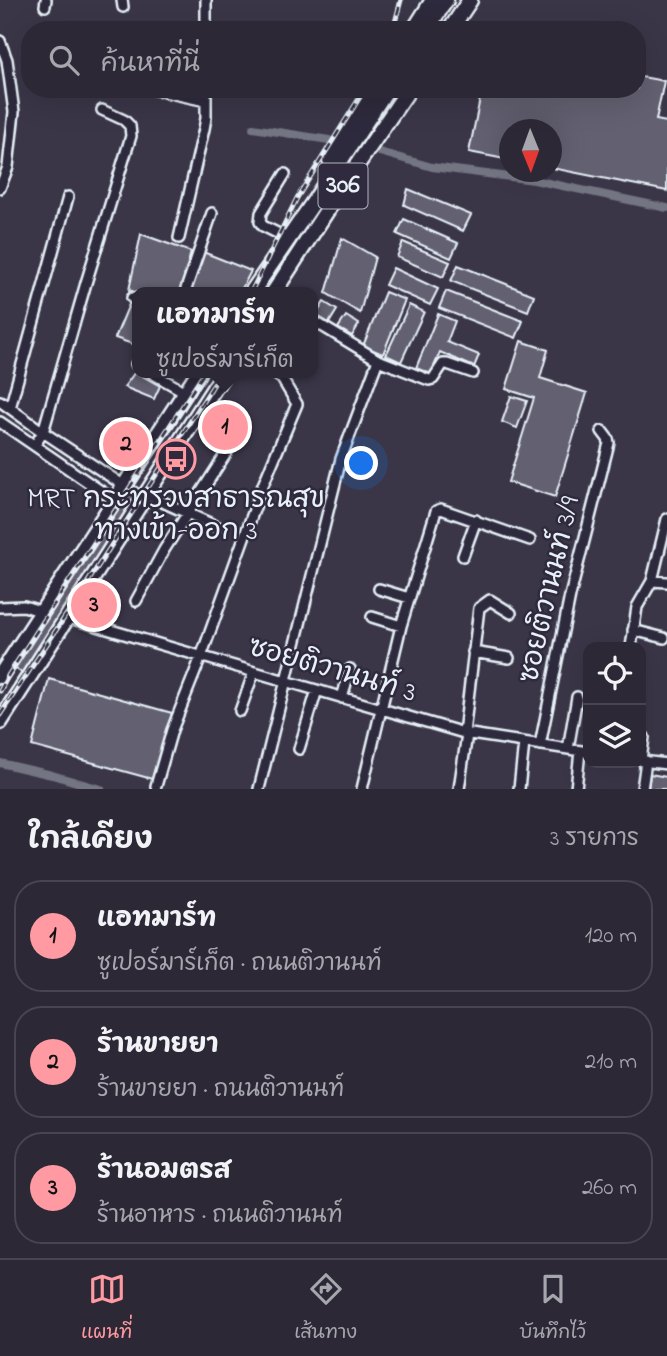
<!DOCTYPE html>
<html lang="th">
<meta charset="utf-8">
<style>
:root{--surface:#2c2836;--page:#34303e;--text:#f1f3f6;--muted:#a6a6ad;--line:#484451;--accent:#ff9aa2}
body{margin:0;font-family:"Indie Flower","Playpen Sans Thai",sans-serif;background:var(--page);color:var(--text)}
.controls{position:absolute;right:21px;bottom:21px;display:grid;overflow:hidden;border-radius:14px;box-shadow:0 7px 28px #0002}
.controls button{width:63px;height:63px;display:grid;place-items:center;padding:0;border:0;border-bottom:2px solid var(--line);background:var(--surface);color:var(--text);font:35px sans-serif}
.compass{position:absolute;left:499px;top:119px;width:63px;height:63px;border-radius:50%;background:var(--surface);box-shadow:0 7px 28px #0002;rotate:179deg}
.you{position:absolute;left:362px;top:464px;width:24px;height:24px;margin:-18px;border:5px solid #fff;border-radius:50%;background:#1a73e8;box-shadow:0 0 0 10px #1a73e833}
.badge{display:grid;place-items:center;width:46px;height:46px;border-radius:50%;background:var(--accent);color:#111;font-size:23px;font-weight:700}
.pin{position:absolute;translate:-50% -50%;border:4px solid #fff;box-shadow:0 2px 7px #0006}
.popup{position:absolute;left:132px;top:287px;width:186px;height:91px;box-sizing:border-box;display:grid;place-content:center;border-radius:14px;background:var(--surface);filter:drop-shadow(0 2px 5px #0005);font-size:23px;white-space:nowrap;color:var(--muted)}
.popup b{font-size:26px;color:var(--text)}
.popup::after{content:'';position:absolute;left:50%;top:100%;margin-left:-14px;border:14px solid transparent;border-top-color:var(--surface)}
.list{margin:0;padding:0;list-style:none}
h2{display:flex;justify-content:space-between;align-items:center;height:91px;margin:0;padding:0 28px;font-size:30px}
h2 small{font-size:23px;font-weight:400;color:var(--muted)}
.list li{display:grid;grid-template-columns:46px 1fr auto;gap:21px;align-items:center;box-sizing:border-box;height:112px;margin:0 14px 14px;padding:0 14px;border:2px solid var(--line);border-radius:28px}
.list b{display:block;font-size:26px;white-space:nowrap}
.list p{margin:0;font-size:23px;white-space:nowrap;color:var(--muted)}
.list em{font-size:23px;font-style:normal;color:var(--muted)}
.icon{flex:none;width:38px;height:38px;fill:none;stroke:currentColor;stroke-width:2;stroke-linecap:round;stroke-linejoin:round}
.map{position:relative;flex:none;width:667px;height:789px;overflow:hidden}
.search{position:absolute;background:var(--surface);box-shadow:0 7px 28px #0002;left:21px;right:21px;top:21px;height:77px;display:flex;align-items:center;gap:18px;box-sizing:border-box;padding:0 24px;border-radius:28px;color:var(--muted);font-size:26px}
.sheet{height:469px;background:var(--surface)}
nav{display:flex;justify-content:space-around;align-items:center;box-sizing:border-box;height:98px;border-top:2px solid var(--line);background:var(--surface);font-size:19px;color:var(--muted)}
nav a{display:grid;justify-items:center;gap:4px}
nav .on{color:var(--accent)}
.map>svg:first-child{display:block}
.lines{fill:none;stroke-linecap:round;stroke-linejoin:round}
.canal{stroke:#737482;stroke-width:8}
.building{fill:#636171;stroke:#e8f1f8;stroke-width:2}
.street-casing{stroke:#e8f1f8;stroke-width:14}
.primary-casing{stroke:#e8f1f8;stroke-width:19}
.street{stroke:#2f2a3d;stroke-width:9}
.primary{stroke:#2f2a3d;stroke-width:14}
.rail-casing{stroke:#e8f1f8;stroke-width:5}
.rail{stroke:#2f2a3d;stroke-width:2.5;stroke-dasharray:8;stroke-linecap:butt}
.labels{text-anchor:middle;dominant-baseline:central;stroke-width:5;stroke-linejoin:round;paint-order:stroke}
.shield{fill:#2f2a3d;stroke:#b0b5c0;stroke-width:2}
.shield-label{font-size:26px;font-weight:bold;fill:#e8f1f8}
.poi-label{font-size:28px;fill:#e8f1f8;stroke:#2f2a3d}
.street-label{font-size:28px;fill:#e8f1f8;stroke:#2f2a3d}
</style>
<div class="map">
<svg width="667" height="789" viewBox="0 0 667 789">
<rect width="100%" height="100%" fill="#3a3648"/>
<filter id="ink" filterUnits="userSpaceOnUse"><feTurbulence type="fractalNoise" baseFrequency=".0143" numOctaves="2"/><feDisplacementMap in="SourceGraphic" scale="14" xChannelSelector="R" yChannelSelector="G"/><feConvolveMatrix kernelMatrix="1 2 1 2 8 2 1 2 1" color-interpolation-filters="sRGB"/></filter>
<g filter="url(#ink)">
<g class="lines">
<path class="canal" d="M253 128 329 140
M376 151 432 167 534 180 667 208
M0 763 52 775 101 789"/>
</g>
<path class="building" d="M637 76 664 81 656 120 667 122V191L552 168V130H510V160L469 152 482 89H637Z
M408 189 471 215 463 231 404 205Z
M404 219 458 243 451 258 397 234Z
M141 234 191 252 180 292 138 293 129 290Z
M342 238 375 257 360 313 326 293Z
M403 242 450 262 443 277 397 257Z
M203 252 251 271 240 292H190Z
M458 265 534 295 528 311 451 281Z
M393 268 438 289 430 305 385 285Z
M446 291 523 321 516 338 439 308Z
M385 292 405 300 383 354 363 346Z
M130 302 138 304V346L115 338Z
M324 302 337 310 329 323 316 315Z
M409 305 424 312 401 362 386 355Z
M438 314 455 321 447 342 479 355 474 367 440 352 431 374 416 368Z
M346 316 359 324 352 336 338 328Z
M521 341 548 350 540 378 587 393 555 497 508 482 534 398 506 389Z
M135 372 160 386 154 399 124 387Z
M511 396 527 401 517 428 502 422Z
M129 482 149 495 30 678 10 665Z
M49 679 172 713 152 779 32 746Z
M650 774 667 777V789H648Z"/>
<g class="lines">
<g class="street-casing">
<path id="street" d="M122 0 123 7
M45 6 46 0
M206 30V0
M0 41 7 60 14 112 8 167 0 188
M151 89 206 101
M283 236 263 226 260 222 261 213 285 174
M179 238 204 129 206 118V89
M185 292 212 213
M132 298 138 299
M312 320 378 360 429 380 433 379 443 364H447L473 373
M136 364H138
M152 373 185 392
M0 401 43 432 123 485
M10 408 68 197
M0 422 114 500
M35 445 43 432 86 283 131 136 130 126 124 120 102 110
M145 494 218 527
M463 556 476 520
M652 581 667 582
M379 589 409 598
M136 601 164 550 227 452
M0 607 24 606 43 612
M66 617 464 733 588 752
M372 617 401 626
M633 630 664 638
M631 647 637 607 652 581 667 519
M473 652 509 658
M342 698 350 669
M240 711 254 672
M464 733 479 608 490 600 511 613
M540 745 570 596 609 443 608 439 602 431
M299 749 317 690
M568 749 577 697
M641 760 644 737
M642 761 667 764
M156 786 172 730 201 657 263 485 297 404 282 379 274 373
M259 789 341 459 378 360
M362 789 401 626 436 511 441 509 530 540
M459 789 467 734
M519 789 524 743
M576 789 580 751
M642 789 646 761"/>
</g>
<g class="primary-casing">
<path id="primary" d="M414 30 433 0
M426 30 446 0
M450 30 470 0
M330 160 375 89
M252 292 315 200 387 89
M274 292 344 184 409 89
M0 676 198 373
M0 722 224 373"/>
</g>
<use href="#street" class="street"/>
<use href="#primary" class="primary"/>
<g class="rail-casing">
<path id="rail" d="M393 30 401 0
M251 292 297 198 365 89
M0 691 9 674 204 373
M0 715 86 585 221 373"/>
</g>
<use href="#rail" class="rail"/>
</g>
</g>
<defs>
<g id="bus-ring" transform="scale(2.0125)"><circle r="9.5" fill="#2f2a3d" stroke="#ff9aa2" stroke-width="1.5"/><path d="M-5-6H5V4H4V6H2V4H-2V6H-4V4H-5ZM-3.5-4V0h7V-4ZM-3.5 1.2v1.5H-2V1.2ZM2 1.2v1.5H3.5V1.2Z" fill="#ff9aa2"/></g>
</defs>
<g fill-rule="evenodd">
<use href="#bus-ring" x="176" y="459"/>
</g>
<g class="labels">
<rect class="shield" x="318.5" y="163.5" width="49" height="45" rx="5"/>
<g class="shield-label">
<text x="343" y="186">306</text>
</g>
<g class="poi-label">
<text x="176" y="500">MRT กระทรวงสาธารณสุข<tspan x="176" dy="32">ทางเข้า-ออก 3</tspan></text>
</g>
<g class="street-label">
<text transform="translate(551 590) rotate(-77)">ซอยติวานนท์ 3/9</text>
<text transform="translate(332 671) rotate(16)">ซอยติวานนท์ 3</text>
</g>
</g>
</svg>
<div class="controls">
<button><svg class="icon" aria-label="locate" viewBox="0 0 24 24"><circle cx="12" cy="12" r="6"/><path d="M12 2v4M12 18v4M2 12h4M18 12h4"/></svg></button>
<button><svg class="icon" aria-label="layers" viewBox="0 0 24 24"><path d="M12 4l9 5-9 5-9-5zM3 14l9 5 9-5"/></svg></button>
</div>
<svg class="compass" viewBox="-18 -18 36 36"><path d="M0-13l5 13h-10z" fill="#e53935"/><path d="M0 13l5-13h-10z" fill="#a6a6ad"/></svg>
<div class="you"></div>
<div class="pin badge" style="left:225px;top:427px">1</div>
<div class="popup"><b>แอทมาร์ท</b>ซูเปอร์มาร์เก็ต</div>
<div class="pin badge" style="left:126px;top:444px">2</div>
<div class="pin badge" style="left:94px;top:605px">3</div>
<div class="search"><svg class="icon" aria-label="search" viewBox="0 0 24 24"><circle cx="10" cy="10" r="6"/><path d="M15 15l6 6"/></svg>ค้นหาที่นี่</div>
</div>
<section class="sheet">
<h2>ใกล้เคียง<small>3 รายการ</small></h2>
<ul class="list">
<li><span class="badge">1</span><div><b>แอทมาร์ท</b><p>ซูเปอร์มาร์เก็ต · ถนนติวานนท์</p></div><em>120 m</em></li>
<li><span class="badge">2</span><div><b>ร้านขายยา</b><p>ร้านขายยา · ถนนติวานนท์</p></div><em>210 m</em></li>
<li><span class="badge">3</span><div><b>ร้านอมตรส</b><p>ร้านอาหาร · ถนนติวานนท์</p></div><em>260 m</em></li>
</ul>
</section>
<nav>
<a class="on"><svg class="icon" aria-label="map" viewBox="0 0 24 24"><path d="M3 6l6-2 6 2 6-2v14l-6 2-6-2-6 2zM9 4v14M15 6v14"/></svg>แผนที่</a>
<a><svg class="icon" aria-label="directions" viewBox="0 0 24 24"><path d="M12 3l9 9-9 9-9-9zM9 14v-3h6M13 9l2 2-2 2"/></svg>เส้นทาง</a>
<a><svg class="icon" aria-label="saved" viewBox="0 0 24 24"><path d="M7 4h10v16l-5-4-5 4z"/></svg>บันทึกไว้</a>
</nav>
